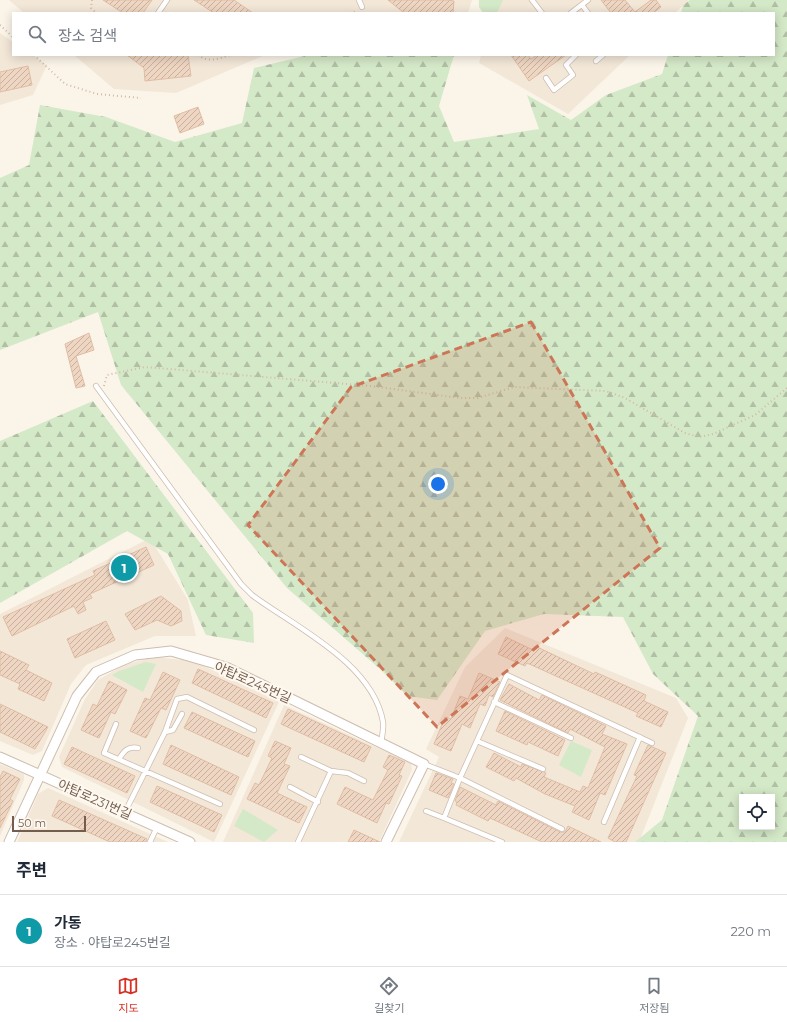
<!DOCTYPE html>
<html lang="ko">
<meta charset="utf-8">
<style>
:root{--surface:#fff;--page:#f2f2f3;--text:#1f2937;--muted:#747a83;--line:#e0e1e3;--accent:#d93025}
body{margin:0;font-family:Montserrat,"Noto Sans KR",sans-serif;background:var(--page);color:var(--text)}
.controls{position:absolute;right:12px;bottom:12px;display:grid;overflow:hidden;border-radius:0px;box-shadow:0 2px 10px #0003}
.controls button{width:36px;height:36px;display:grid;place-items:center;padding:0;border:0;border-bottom:1px solid var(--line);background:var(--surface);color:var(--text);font:20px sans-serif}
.scale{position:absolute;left:12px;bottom:10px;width:74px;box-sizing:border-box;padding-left:4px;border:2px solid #755d4e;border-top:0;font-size:11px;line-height:14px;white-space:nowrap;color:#755d4e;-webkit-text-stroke:3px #fef9f0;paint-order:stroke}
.you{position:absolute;left:438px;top:484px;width:14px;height:14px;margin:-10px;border:3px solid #fff;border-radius:50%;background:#1a73e8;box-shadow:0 0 0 6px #1a73e833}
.badge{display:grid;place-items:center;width:26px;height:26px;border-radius:50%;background:var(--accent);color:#fff;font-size:13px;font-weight:700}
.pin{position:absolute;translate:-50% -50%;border:2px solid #fff;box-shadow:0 1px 4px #0006}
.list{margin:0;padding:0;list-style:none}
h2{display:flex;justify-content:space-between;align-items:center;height:52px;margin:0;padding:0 16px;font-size:17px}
h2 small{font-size:13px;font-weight:400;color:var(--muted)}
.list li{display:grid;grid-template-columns:26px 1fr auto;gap:12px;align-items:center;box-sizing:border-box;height:72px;padding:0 16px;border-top:1px solid var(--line)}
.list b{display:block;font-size:15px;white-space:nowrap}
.list p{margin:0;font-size:13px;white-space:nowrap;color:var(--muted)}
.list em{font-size:13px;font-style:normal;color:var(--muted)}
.icon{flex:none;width:22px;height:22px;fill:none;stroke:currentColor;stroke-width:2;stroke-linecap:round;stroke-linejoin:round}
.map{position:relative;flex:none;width:787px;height:842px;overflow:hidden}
.search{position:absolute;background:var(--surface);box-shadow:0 2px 10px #0003;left:12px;right:12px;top:12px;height:44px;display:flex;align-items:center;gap:10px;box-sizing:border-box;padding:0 14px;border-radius:0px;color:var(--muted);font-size:15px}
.sheet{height:124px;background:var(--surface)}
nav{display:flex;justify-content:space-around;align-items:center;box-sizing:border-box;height:56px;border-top:1px solid var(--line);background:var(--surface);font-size:11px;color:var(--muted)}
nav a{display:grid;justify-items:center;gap:2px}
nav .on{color:var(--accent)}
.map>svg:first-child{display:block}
.residential{fill:#f3e7d8}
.forest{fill:url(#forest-firs);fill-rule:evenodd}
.green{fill:#d4e9c8}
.building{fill:url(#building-hatch);stroke:#e1bda4}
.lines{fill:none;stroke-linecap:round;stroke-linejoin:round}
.lane-casing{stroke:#cdbdb0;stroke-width:6}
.street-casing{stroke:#cdbdb0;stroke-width:11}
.path{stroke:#d4b9a5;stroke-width:2;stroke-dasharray:1 3;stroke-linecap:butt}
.lane{stroke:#fff;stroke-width:4.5}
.street{stroke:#fff;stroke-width:9}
.marked{fill:#cd7556;fill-opacity:0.2;stroke:#cd7556;stroke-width:3;stroke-dasharray:8 5;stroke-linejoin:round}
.labels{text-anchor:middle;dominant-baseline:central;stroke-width:4;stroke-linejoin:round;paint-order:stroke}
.street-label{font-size:13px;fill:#755d4e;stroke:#fef9f0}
</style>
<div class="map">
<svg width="787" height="842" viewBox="0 0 787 842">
<defs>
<pattern id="forest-firs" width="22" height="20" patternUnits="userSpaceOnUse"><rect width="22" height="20" fill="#d4e9c8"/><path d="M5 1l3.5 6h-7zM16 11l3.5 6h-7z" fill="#b1c0a5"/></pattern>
<pattern id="building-hatch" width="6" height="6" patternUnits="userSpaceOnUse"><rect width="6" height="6" fill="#efd6c2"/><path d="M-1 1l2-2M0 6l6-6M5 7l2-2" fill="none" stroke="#c6b1a0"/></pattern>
</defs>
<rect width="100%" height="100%" fill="#fbf5e9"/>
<path class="residential" d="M9 0H472L468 13H24Z
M500 0H689L675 13H496Z
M0 33 13 42V55H32L47 65 33 95 0 105Z
M74 55H265L176 93 114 89Z
M481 55H630L568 114 479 63Z
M150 538 188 600 196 636H155L86 665 71 684 42 751 33 755 0 741V635L48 668 0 635V614Z
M505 628 676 698 688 718 639 842H399L439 757 426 749 465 667Z
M154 657 193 661 279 702 214 842 62 767 59 757 85 699 98 680 124 665Z
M284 705 411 763 412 770 379 842H223Z
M0 764 24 774V780L0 836Z
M48 788 168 842H17L38 794Z"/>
<path class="forest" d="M690 0H787V842H635L662 820 698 716 653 674 623 617 544 614 485 631 437 700 407 696 381 670 287 588 121 385 98 312 0 350V178L29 165 40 105 106 117 175 142 242 123 254 68 309 55H454L439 106 454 142 539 129 527 95 571 120 606 95 662 74 668 55H774V13H681L683 5ZM742 797H772V827H742Z
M93 401 253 613 254 643 206 635 168 554 127 531 0 603V441Z"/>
<path class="green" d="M479 0H503L497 13H483L479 7Z
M146 662 156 664 143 692 112 675 119 671Z
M571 741 592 750 581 777 559 765Z
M243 809 278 830 264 842 234 826Z"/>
<path class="building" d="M103 0H152L143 13H123Z
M194 0H234L253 13H214Z
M388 0H447L454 1 453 13H410L403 12Z
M601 0H625L635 12 651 0H656L661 7 653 13H611Z
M127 55H188L191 76 145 81 144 68Z
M511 55H528L531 59 537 55H566L529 81Z
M28 66 32 85 0 92V72Z
M198 107 204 124 180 133 174 116Z
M89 333 94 350 76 356 85 386 76 388 65 344Z
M146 547 154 565 90 594 92 598 83 602 86 610 78 614 74 606 12 636 3 617 95 575 93 571Z
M161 596 181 611 182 621 171 626 157 620 135 630 125 614Z
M106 621 115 640 75 658 67 639Z
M506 637 533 650 535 646 594 674 595 672 646 695 644 701 668 712 661 727 636 716 638 713 527 663 525 666 498 654Z
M0 651 29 665 26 670 52 683 44 701 18 689 20 684 0 675Z
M198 669 273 703 266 718 192 683Z
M163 672 180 680 166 710 161 708 146 738 130 731 145 698 150 700Z
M479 673 500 682 493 697 489 695 485 706 480 704 470 728 462 724 451 751 434 744 445 717 451 719 460 696 468 699Z
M109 681 127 690 115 714 111 712 99 738 81 730 93 704 97 706Z
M509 684 539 700 542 695 606 726 602 734 627 744 605 795 600 793 589 820 572 812 575 806 545 794 516 778 514 781 486 767 494 753 521 767 522 764 544 772 546 773 544 777 580 792 583 786 588 788 605 747 570 729 568 733 500 700Z
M0 704 48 727 35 749 0 732Z
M288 709 371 747 364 762 281 724Z
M505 711 565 740 558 756 528 742 527 745 496 731Z
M192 712 255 741 248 757 184 728Z
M275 741 291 748 284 764 290 766 277 793 307 807 299 823 247 799 255 783 259 785 272 758 268 756Z
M171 745 239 777 231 795 163 764Z
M648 745 666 753 626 842H615L608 838 637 776 634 775Z
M72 747 135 776 127 793 64 764Z
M389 755 405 762 399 775 402 776 389 804 386 803 377 823 337 804 345 787 373 800 388 770 383 767Z
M3 771 20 779 10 799 13 801 0 828V777Z
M436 773 453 779 451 783 454 784 448 798 429 790Z
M157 786 222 815 214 832 150 802Z
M460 787 496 805 498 801 560 832H565L568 826 601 842H542L490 818 488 821 456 805 457 802 455 801Z
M59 800 147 839 146 842H110L52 816Z
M354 830 380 842H348Z"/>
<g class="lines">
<g class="lane-casing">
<path id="lane" d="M359 0 362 7
M532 0 542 13
M582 5 588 13
M158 13 167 0
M571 13 588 0
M596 61 603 55
M546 78 554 90 573 75 566 65 576 55
M96 386 241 584 252 595C295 627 373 663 383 722 384 728 382 736 381 743
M494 702 571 738
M116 724 104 753 220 804
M165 732 173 730 182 714
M477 741 543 769
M119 759C124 751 128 746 138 748
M424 764 460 778 444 818 502 842
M331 771 348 773 364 781
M290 787 318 802
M426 811 444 818
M125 812 165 732 177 699 187 697 254 730
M604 822 640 737
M562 829 460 778 507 675 652 743
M150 842 157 827
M298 842 331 771 301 757"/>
</g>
<g class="street-casing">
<path id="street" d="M0 757 190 842
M9 842 77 696 96 672 135 655 171 651 226 667 424 764 386 842"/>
</g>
<path class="path" d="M92 0 91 8 96 13
M286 13H289
M350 13 357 11
M0 25 13 37
M34 55 65 84 97 94 141 98
M198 55C208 63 219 59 230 55
M104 386 107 375 145 367 371 386 460 398H478L514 387 606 391 625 398 685 433 699 437 713 434 755 415 787 388"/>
<use href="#lane" class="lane"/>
<use href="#street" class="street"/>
</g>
<path class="marked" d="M531 322 660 548 437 727 248 525 351 387Z"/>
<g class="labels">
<g class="street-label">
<text transform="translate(253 682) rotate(24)">야탑로245번길</text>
<text transform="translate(95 799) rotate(24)">야탑로231번길</text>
</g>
</g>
</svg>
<div class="controls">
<button><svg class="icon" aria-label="locate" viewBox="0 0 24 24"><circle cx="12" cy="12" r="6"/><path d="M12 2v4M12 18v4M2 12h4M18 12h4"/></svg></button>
</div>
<div class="scale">50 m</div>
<div class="you"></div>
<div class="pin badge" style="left:124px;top:568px;background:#0f9aa8">1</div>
<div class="search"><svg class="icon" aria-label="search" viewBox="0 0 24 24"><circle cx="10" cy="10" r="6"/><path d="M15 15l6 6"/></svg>장소 검색</div>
</div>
<section class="sheet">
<h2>주변<small></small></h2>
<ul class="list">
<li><span class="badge" style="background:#0f9aa8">1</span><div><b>가동</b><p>장소 · 야탑로245번길</p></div><em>220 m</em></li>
</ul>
</section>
<nav>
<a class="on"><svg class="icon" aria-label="map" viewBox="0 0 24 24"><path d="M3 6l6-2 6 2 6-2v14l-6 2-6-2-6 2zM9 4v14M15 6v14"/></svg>지도</a>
<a><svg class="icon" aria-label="directions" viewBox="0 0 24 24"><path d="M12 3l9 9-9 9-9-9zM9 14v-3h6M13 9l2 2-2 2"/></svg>길찾기</a>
<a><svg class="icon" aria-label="saved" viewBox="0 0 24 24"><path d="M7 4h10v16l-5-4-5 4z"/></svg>저장됨</a>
</nav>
